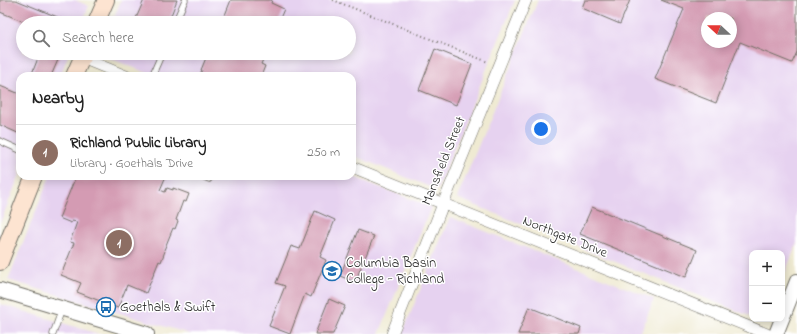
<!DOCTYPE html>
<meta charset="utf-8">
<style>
:root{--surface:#fff;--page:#f2f2f2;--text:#222;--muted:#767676;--line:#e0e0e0;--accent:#1f6fb2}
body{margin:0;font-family:"Indie Flower",sans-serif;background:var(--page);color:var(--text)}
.controls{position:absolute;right:12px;bottom:12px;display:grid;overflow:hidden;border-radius:8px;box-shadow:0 2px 10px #0003}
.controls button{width:36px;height:36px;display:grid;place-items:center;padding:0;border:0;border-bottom:1px solid var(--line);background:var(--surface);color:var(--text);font:20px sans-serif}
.compass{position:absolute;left:701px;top:12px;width:36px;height:36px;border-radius:50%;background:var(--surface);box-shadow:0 2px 10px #0003;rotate:292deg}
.you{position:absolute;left:541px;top:129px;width:14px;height:14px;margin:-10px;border:3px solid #fff;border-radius:50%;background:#1a73e8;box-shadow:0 0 0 6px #1a73e833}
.badge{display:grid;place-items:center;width:26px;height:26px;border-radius:50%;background:var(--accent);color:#fff;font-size:13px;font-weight:700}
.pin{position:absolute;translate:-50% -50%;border:2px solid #fff;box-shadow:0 1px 4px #0006}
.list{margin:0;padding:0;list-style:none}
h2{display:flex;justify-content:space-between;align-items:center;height:52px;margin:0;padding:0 16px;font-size:17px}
h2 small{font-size:13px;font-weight:400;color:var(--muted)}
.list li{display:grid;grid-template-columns:26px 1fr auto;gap:12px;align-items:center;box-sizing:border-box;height:56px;padding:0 16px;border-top:1px solid var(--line)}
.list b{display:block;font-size:15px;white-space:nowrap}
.list p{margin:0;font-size:13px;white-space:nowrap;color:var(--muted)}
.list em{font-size:13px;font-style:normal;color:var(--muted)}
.icon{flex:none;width:22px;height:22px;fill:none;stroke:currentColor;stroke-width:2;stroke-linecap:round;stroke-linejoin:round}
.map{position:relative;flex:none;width:797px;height:334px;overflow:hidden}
.search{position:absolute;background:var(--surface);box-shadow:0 2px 10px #0003;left:16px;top:16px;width:340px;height:44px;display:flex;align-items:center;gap:10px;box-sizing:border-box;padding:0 14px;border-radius:22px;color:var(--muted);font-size:15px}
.panel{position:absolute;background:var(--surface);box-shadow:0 2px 10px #0003;left:16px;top:72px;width:340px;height:108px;border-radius:12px}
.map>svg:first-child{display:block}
.built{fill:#e6d2f0;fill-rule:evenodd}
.building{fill:#d49bb3;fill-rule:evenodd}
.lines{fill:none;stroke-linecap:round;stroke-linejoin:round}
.service-casing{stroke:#706e65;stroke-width:7}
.minor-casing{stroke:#706e65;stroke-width:12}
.tertiary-casing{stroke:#706e65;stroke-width:16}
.secondary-casing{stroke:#706e65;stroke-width:18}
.path{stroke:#706e65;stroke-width:2;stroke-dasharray:1 3;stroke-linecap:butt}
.service{stroke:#fff;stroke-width:5.5}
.minor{stroke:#fff;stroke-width:11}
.tertiary{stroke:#fff;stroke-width:14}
.secondary{stroke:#fde4d1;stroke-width:16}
.labels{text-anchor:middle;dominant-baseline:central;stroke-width:3;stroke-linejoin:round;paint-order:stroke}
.street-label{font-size:14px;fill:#2b2b2b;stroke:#fff}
.poi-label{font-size:14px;fill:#2b2b2b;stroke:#fff;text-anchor:start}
</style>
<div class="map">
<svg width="797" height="334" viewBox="0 0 797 334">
<rect width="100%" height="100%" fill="#fff"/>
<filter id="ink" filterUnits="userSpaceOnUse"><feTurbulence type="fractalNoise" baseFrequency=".025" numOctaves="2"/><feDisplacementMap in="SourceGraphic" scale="8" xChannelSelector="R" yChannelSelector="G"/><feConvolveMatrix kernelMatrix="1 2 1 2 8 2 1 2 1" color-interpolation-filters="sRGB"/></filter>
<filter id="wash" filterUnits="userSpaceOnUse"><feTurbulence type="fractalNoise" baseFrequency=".012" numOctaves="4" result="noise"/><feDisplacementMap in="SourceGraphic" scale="16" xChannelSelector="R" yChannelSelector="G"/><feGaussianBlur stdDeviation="0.9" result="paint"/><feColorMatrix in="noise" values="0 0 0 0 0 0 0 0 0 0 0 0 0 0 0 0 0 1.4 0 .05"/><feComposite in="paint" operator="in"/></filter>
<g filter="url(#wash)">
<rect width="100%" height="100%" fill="#efead2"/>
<path class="built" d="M0 0H75L89 6 82 23H23V53H69L60 76H20V174L0 223Z
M121 0H515L437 190 352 155V76H155L99 54 349 53V23H112Z
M538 0H797V243L782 280V253H752V317L457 198ZM707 18H731V42H707Z
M50 176H351L431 207 379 334H190L8 280Z
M450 217 654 299 640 334H402Z
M0 304 99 334H0Z"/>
<g id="blocks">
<path class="building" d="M0 0H16L72 23H27L0 12Z
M144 0H177L168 23H134Z
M231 0H272L271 3 284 9 278 23H213L215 17 223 20Z
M585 0H630L620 24 582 8Z
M661 0H797V52L792 63 740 42 716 103 655 79 684 9ZM707 18H731V42H707Z
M435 49 472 64 456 105 419 90Z
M40 53H61L51 76H31Z
M208 53H266L261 64 265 66 261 76H199L202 70H201Z
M0 86 20 94V134L0 125Z
M76 176H166L160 190 165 192 167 188 173 190V188L189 194 186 202 183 201 176 220 178 221 175 229 173 228 164 250 165 251 161 262 159 261 146 293 127 285 118 308 77 292 81 283 61 275 74 243 70 242 77 222 72 221 71 223 59 218Z
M592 207 697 250 686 277 580 234Z
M315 211 335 220 320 257 326 260 311 297 305 294 290 334 269 326 285 286 276 283 291 246 300 249Z
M358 230 374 236 355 282 340 276Z
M329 299 345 306 333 334H315Z
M529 307 581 328 579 334H518Z"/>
</g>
</g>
<g filter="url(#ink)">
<use href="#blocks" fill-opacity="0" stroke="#706e65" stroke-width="1"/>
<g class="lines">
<g class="service-casing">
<path id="service" d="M175 23 185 0
M152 76 162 53
M0 141 20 150
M202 176 209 179
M53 334 62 309"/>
</g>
<g class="minor-casing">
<path id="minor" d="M82 58 126 76
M352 167 767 334
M392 334 443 204 526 0"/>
</g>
<g class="tertiary-casing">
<path id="tertiary" d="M0 290 147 334
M776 334 797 281"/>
</g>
<g class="secondary-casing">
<path id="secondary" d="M96 23 106 0
M74 76 84 53
M0 262 34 176"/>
</g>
<path class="path" d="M333 0 488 62"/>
<use href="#service" class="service"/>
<use href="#minor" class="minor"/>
<use href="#tertiary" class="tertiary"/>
<use href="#secondary" class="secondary"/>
</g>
</g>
<defs>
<g id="university-ring" transform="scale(1)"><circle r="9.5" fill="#fff" stroke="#1f6fb2" stroke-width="1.5"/><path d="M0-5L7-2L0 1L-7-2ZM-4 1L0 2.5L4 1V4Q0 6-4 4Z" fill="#1f6fb2"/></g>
<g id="bus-ring" transform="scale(1)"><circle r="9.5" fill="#fff" stroke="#1f6fb2" stroke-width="1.5"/><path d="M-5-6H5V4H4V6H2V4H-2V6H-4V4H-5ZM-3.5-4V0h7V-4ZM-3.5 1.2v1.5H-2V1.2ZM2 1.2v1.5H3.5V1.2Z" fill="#1f6fb2"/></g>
</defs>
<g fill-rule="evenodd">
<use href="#university-ring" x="332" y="271"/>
<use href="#bus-ring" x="106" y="307"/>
</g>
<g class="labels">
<g class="street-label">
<text transform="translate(444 161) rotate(-68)">Mansfield Street</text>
<text transform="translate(565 237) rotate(22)">Northgate Drive</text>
</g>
<g class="poi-label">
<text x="346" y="263">Columbia Basin<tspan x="346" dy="16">College - Richland</tspan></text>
<text x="120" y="307">Goethals &amp; Swift</text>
</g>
</g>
</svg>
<div class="controls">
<button>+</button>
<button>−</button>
</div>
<svg class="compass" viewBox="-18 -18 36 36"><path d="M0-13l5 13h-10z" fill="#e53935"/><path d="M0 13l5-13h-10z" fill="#767676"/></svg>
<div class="you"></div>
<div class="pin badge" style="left:119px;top:243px;background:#8d6e63">1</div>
<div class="search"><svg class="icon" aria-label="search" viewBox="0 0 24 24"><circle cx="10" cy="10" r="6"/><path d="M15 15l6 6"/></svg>Search here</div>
<section class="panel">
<h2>Nearby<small></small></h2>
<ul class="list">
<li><span class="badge" style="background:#8d6e63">1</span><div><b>Richland Public Library</b><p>Library · Goethals Drive</p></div><em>250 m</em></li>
</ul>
</section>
</div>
